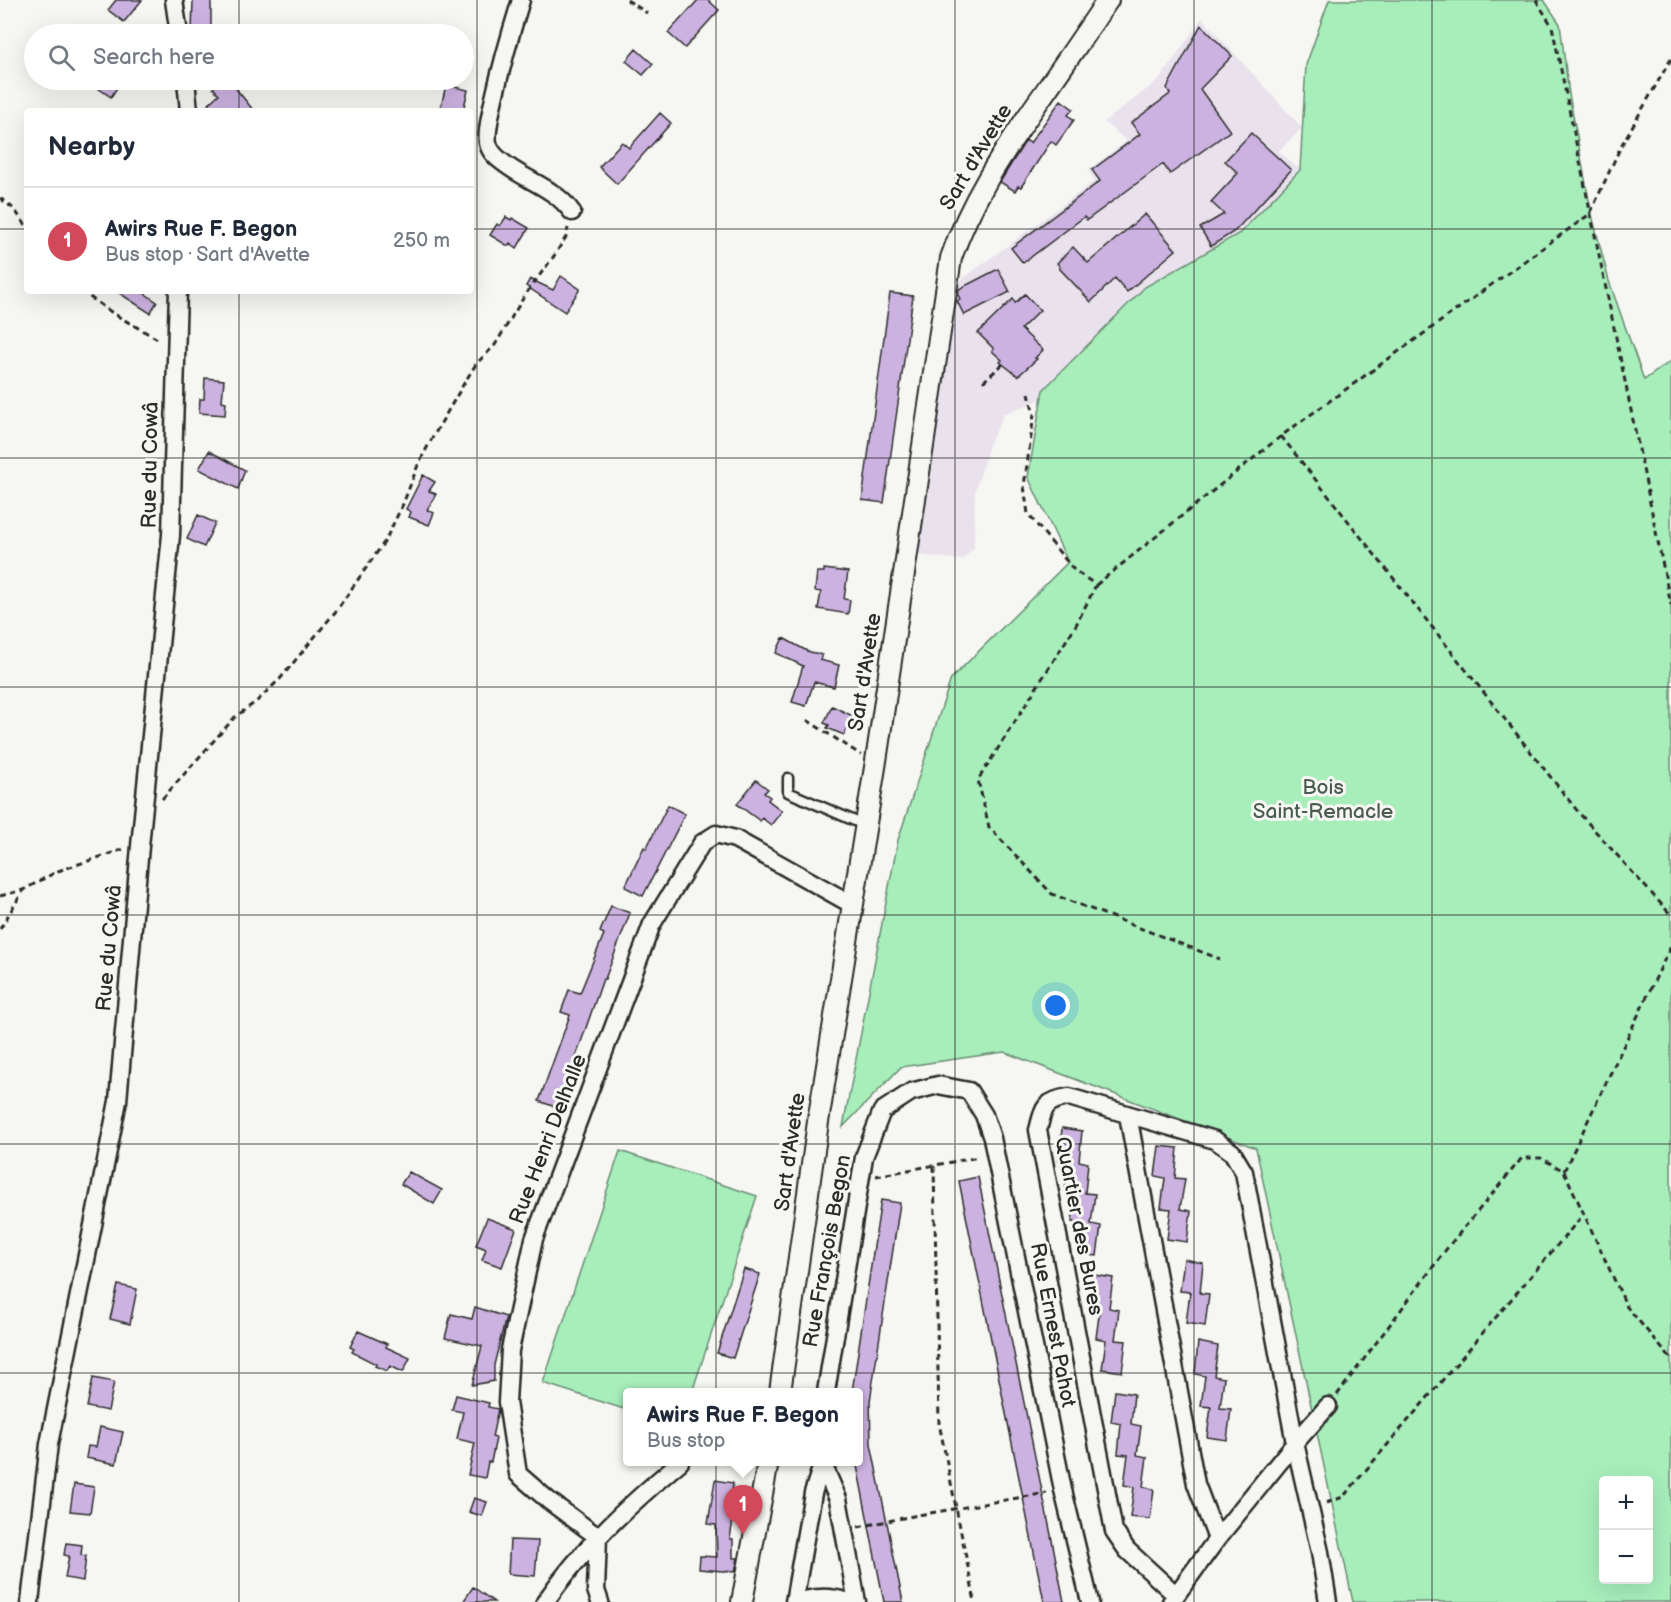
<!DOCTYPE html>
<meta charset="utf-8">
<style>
:root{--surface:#fff;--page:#f2f2f3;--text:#1f2937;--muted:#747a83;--line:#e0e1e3;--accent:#d1495b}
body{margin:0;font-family:"Balsamiq Sans",sans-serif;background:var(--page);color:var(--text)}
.controls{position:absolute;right:18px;bottom:18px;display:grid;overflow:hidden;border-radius:6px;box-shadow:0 6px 24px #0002}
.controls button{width:54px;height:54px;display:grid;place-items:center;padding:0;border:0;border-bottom:2px solid var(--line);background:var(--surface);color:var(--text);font:30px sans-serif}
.you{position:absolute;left:1056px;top:1006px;width:21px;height:21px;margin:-15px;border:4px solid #fff;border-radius:50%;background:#1a73e8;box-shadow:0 0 0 9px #1a73e833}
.badge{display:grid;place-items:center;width:39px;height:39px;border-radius:50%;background:var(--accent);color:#fff;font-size:20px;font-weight:700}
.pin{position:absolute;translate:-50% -50px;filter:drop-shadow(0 2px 3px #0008)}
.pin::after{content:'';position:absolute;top:32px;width:21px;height:18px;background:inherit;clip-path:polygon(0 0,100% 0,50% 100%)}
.popup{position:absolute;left:623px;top:1388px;width:240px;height:78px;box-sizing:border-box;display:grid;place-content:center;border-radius:6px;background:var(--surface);filter:drop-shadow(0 2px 4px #0005);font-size:20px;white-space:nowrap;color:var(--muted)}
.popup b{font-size:22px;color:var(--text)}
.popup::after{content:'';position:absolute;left:50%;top:100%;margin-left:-12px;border:12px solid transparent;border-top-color:var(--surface)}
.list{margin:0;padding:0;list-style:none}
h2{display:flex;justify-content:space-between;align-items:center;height:78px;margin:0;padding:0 24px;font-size:26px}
h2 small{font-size:20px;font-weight:400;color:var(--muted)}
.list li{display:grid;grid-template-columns:39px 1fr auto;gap:18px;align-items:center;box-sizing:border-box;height:108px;padding:0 24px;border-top:2px solid var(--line)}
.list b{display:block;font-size:22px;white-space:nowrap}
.list p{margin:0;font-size:20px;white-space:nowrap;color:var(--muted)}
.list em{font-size:20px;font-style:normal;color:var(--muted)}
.icon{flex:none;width:33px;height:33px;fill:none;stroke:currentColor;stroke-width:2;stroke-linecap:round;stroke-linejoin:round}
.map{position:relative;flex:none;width:1671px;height:1602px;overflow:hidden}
.search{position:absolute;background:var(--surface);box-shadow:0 6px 24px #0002;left:24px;top:24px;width:450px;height:66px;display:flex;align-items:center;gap:15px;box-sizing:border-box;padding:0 21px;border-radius:33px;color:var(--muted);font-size:22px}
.panel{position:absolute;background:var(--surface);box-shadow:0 6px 24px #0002;left:24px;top:108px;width:450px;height:186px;border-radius:6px}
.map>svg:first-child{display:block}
.built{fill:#e9e2ed}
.green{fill:#a7eebb;stroke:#698c73;stroke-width:1.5;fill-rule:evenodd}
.building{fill:#ccb2e1;stroke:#2b2b2b;stroke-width:1.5}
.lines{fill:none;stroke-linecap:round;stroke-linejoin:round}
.service-casing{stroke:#2b2b2b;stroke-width:13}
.minor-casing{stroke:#2b2b2b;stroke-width:21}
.tertiary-casing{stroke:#2b2b2b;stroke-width:24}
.path{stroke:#2b2b2b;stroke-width:3;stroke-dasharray:6 4.5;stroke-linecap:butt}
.service{stroke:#f6f6f2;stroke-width:8}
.minor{stroke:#f6f6f2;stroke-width:16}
.tertiary{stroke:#f6f6f2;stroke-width:20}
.grid{fill:none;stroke:#2b2b2b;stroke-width:1.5;stroke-opacity:0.55}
.labels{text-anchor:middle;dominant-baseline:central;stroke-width:6;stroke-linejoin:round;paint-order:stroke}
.street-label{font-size:21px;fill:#2b2b2b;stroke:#f6f6f2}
.park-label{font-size:21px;fill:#4a5c4f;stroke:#f6f6f2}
</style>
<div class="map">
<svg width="1671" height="1602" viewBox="0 0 1671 1602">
<rect width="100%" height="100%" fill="#f6f6f2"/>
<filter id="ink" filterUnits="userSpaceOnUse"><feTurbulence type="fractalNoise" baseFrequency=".0167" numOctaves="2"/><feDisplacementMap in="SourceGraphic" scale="12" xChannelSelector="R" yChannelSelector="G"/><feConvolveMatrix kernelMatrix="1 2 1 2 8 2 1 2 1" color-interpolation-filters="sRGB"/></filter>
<g filter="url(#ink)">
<path class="built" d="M1202 18 1302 128 1279 151 1300 170 1240 233 1145 287 1043 390 1042 399 1004 414 989 445 975 492 974 548 962 560 916 555 953 286 1095 181 1088 170 1127 141 1104 122 1159 80Z"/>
<path class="green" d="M1329 0H1544L1560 24 1569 94 1591 211 1609 281 1644 380 1671 361V1602H1353L1256 1148 1004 1052 901 1067 843 1127 898 840 951 679 1068 562 1028 477 1043 390 1145 287 1240 233 1300 170 1306 65ZM1604 1480H1648V1580H1604Z
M620 1151 757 1196 692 1392H628L627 1410 543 1383Z"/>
<path class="building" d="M116 0H142L124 22 108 10Z
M193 0H211V32H192Z
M698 0H708L719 10 685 48 668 33Z
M1201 25 1232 56 1200 89 1230 131 1170 174 1163 164 1087 220 1084 217 1023 263 1011 248 1100 181 1092 170 1140 134 1131 123 1170 94 1167 88Z
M636 49 653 64 643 75 626 61Z
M86 80H122L111 97Z
M221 80H229L254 111H214L208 104 219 94 213 88Z
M446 85 468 90 463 111H440Z
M1061 100 1073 109 1068 115 1074 120 1056 145 1051 141 1021 187 1018 186 1015 191 1000 182 1026 140 1030 143Z
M660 113 671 123 617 184 599 167 622 142 629 148Z
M1251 133 1291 170 1235 231 1211 246 1200 228 1224 214 1211 202 1238 173 1225 161Z
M1145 214 1176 250 1127 292 1115 278 1091 302 1059 268 1060 267 1057 263 1073 247 1088 263Z
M506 217 511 220 512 218 529 228 517 248 510 243 508 246 490 235 497 224 500 226Z
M998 269 1010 292 964 315 957 301 960 299 958 295 959 289Z
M561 276 580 289 565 312 526 286 530 279 553 290Z
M116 291H141L157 302 150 313Z
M890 293 913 296 884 503 862 500Z
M1025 294 1040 310 1021 329 1043 350 1035 358 1037 359 1018 376 1000 362 1002 360 992 351 994 349 978 333 1013 299 1015 303Z
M205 378 224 380 222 401 226 402 225 415 199 413 200 399H204Z
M209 451 245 470 238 489 199 469Z
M423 475 435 482 429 491 436 494 427 510 434 513 429 525 409 517 411 512 406 509Z
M198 515 215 523 204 547 187 539Z
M824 569 848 572 844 599 850 600 848 614 818 609 821 592 815 591 817 572H824Z
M783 638 807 651 822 655 820 660 839 665 834 687 814 682 806 706 792 702 803 666 776 653Z
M832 706 853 716 844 735 827 728 829 725 824 723Z
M756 780 768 789 764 793 770 797 768 800 782 811 771 825 762 818 760 821 737 804Z
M668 805 685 814 643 896 625 887 644 847 646 849Z
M611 906 630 913 605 979H603L558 1108 539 1101 570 1015 561 1012 569 990 580 993 604 934 600 932Z
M1062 1128 1082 1131 1079 1161 1088 1163 1085 1193 1095 1194 1091 1224 1101 1226 1097 1256 1078 1254 1081 1224 1072 1222 1075 1192 1065 1191 1069 1161 1059 1160Z
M1159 1146 1178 1148 1175 1178 1185 1179 1180 1209 1191 1211 1187 1242 1167 1239 1171 1209 1161 1208 1165 1178 1155 1176Z
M409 1172 442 1190 434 1204 401 1184Z
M978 1177 1051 1535 1064 1602H1044L1015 1458 959 1181Z
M881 1200 900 1203 870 1401 871 1444 903 1602H884L856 1461H858V1392H852Z
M487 1218 516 1229 502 1267 482 1260 486 1249 476 1245Z
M1184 1259 1203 1263 1200 1293 1209 1294 1205 1326 1186 1323 1190 1292 1180 1291Z
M744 1269 760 1274 733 1358 717 1353Z
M1094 1275 1113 1278 1109 1308 1119 1310 1115 1340 1126 1341 1122 1372 1102 1369 1106 1340 1096 1338 1100 1308 1089 1306Z
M118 1285 137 1289 130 1324 110 1319Z
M475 1307 506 1317 494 1365V1381L472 1385 482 1346 445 1338 451 1314 472 1319Z
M358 1331 387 1344 386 1347 410 1358 403 1372 390 1366 387 1371 375 1366 376 1364 352 1352 354 1349 350 1347Z
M1198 1342 1218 1346 1214 1376 1224 1378 1220 1408 1231 1409 1227 1440 1207 1437 1211 1407 1201 1406 1205 1376 1195 1374Z
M93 1378 114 1382 108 1411 87 1407Z
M1115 1391 1134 1394 1131 1424 1141 1426 1137 1455 1147 1457 1143 1487 1154 1489 1150 1519 1130 1517 1134 1487 1124 1485 1128 1455 1118 1454 1121 1424 1111 1422Z
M456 1395 489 1403 488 1407 498 1409 492 1437 496 1438 491 1462H488L485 1478 468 1475 475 1443 457 1439 463 1412 452 1410Z
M100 1427 123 1432 116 1464 86 1458 88 1446 96 1447Z
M715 1480 733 1483 732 1493 737 1494 730 1539H733V1558H738L735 1572 699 1569 700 1556 717 1557 716 1525 708 1524Z
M74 1484 94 1487 90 1513 70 1511Z
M474 1498 487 1502 482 1516 469 1512Z
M510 1540 538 1541 535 1576 508 1574Z
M66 1543 82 1545 81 1555 86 1556 83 1581 65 1578 69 1556 64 1555Z
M473 1587 494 1602H463Z"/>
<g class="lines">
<g class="service-casing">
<path id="service" d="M788 778V792L864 825"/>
</g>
<g class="minor-casing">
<path id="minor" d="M174 0 179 34
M521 0C510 35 500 71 492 107 490 118 486 133 488 143 490 153 498 159 505 164 527 181 555 188 572 212
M186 80 189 111
M1128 1115 1196 1484 1217 1539
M826 1392 864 1157 882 1111 911 1092 938 1085 969 1091 984 1115 992 1138 1063 1490 1090 1602
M822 1462 838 1499 857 1602
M1176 1595 1127 1550 1114 1531 1038 1130C1044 1107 1044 1101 1069 1097L1215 1140 1232 1152 1244 1172 1295 1443 1320 1552 1328 1602
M30 1602 49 1444 118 1101 140 846 171 535 178 291
M545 1602C582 1548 630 1504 680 1462
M600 1602 596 1590 598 1537 548 1500 518 1474 507 1402 510 1350 534 1239 652 924 702 843 716 834 735 839 853 905
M794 1602 813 1493 822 1465
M794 1602C814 1597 829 1596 849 1602
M1171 1602 1217 1539 1295 1443 1328 1406"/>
</g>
<g class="tertiary-casing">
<path id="tertiary" d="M780 1392 818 1122 876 761 951 258C970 202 1002 154 1035 106 1060 71 1084 35 1108 0
M742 1602 768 1462"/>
</g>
<path class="path" d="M627 0 647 13
M1536 0 1552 26 1671 605
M0 198 14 209 27 227
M81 291 114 314 161 341
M983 382 1003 364
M1029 393 1034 415 1024 486 1028 514 1074 570 1096 585 1076 625 978 780 989 827 1052 894 1220 959
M1281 436 1579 813 1671 915
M1096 585 1281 436 1590 214 1621 146 1671 59
M807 720 861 755
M162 799 235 717 257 701 280 679 336 611 385 541 403 504 418 465 430 442 463 385 476 364 495 345 525 295 554 256 566 237 568 228
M0 896 23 890 58 871 124 849
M0 929 23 891
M934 1166 939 1423 975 1602
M1564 1171 1671 946
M876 1176 979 1157
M1337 1395 1448 1247 1522 1158H1541L1564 1171 1627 1307 1671 1359
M1326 1503 1343 1497 1583 1215
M858 1527 918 1515 1047 1493"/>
<use href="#service" class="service"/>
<use href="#minor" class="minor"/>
<use href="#tertiary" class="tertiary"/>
</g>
</g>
<path class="grid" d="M239 0V34M477 0V1602M716 0V1602M955 0V1602M1194 0V1602M1432 0V1602M239 80V111M0 229H27M471 229H1671M239 291V1602M0 458H1671M0 687H1671M0 915H1671M0 1144H1671M0 1373H1671"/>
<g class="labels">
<g class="street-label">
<text transform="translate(976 157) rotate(-59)">Sart d'Avette</text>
<text transform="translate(150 465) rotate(-89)">Rue du Cowâ</text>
<text transform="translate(865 672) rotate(-81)">Sart d'Avette</text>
<text transform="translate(109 948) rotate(-85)">Rue du Cowâ</text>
<text transform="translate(548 1139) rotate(-69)">Rue Henri Delhalle</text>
<text transform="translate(790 1152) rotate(-82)">Sart d'Avette</text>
<text transform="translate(1079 1226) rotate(79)">Quartier des Bures</text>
<text transform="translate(827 1251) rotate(-80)">Rue François Begon</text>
<text transform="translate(1053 1325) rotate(79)">Rue Ernest Pahot</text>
</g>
<g class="park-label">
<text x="1323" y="787">Bois<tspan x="1323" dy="24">Saint-Remacle</tspan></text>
</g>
</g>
</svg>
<div class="controls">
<button>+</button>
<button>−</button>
</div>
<div class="you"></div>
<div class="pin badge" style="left:743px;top:1535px">1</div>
<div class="popup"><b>Awirs Rue F. Begon</b>Bus stop</div>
<div class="search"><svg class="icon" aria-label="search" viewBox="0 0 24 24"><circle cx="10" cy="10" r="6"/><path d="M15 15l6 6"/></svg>Search here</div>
<section class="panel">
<h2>Nearby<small></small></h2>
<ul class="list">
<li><span class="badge">1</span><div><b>Awirs Rue F. Begon</b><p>Bus stop · Sart d'Avette</p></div><em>250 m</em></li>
</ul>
</section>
</div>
